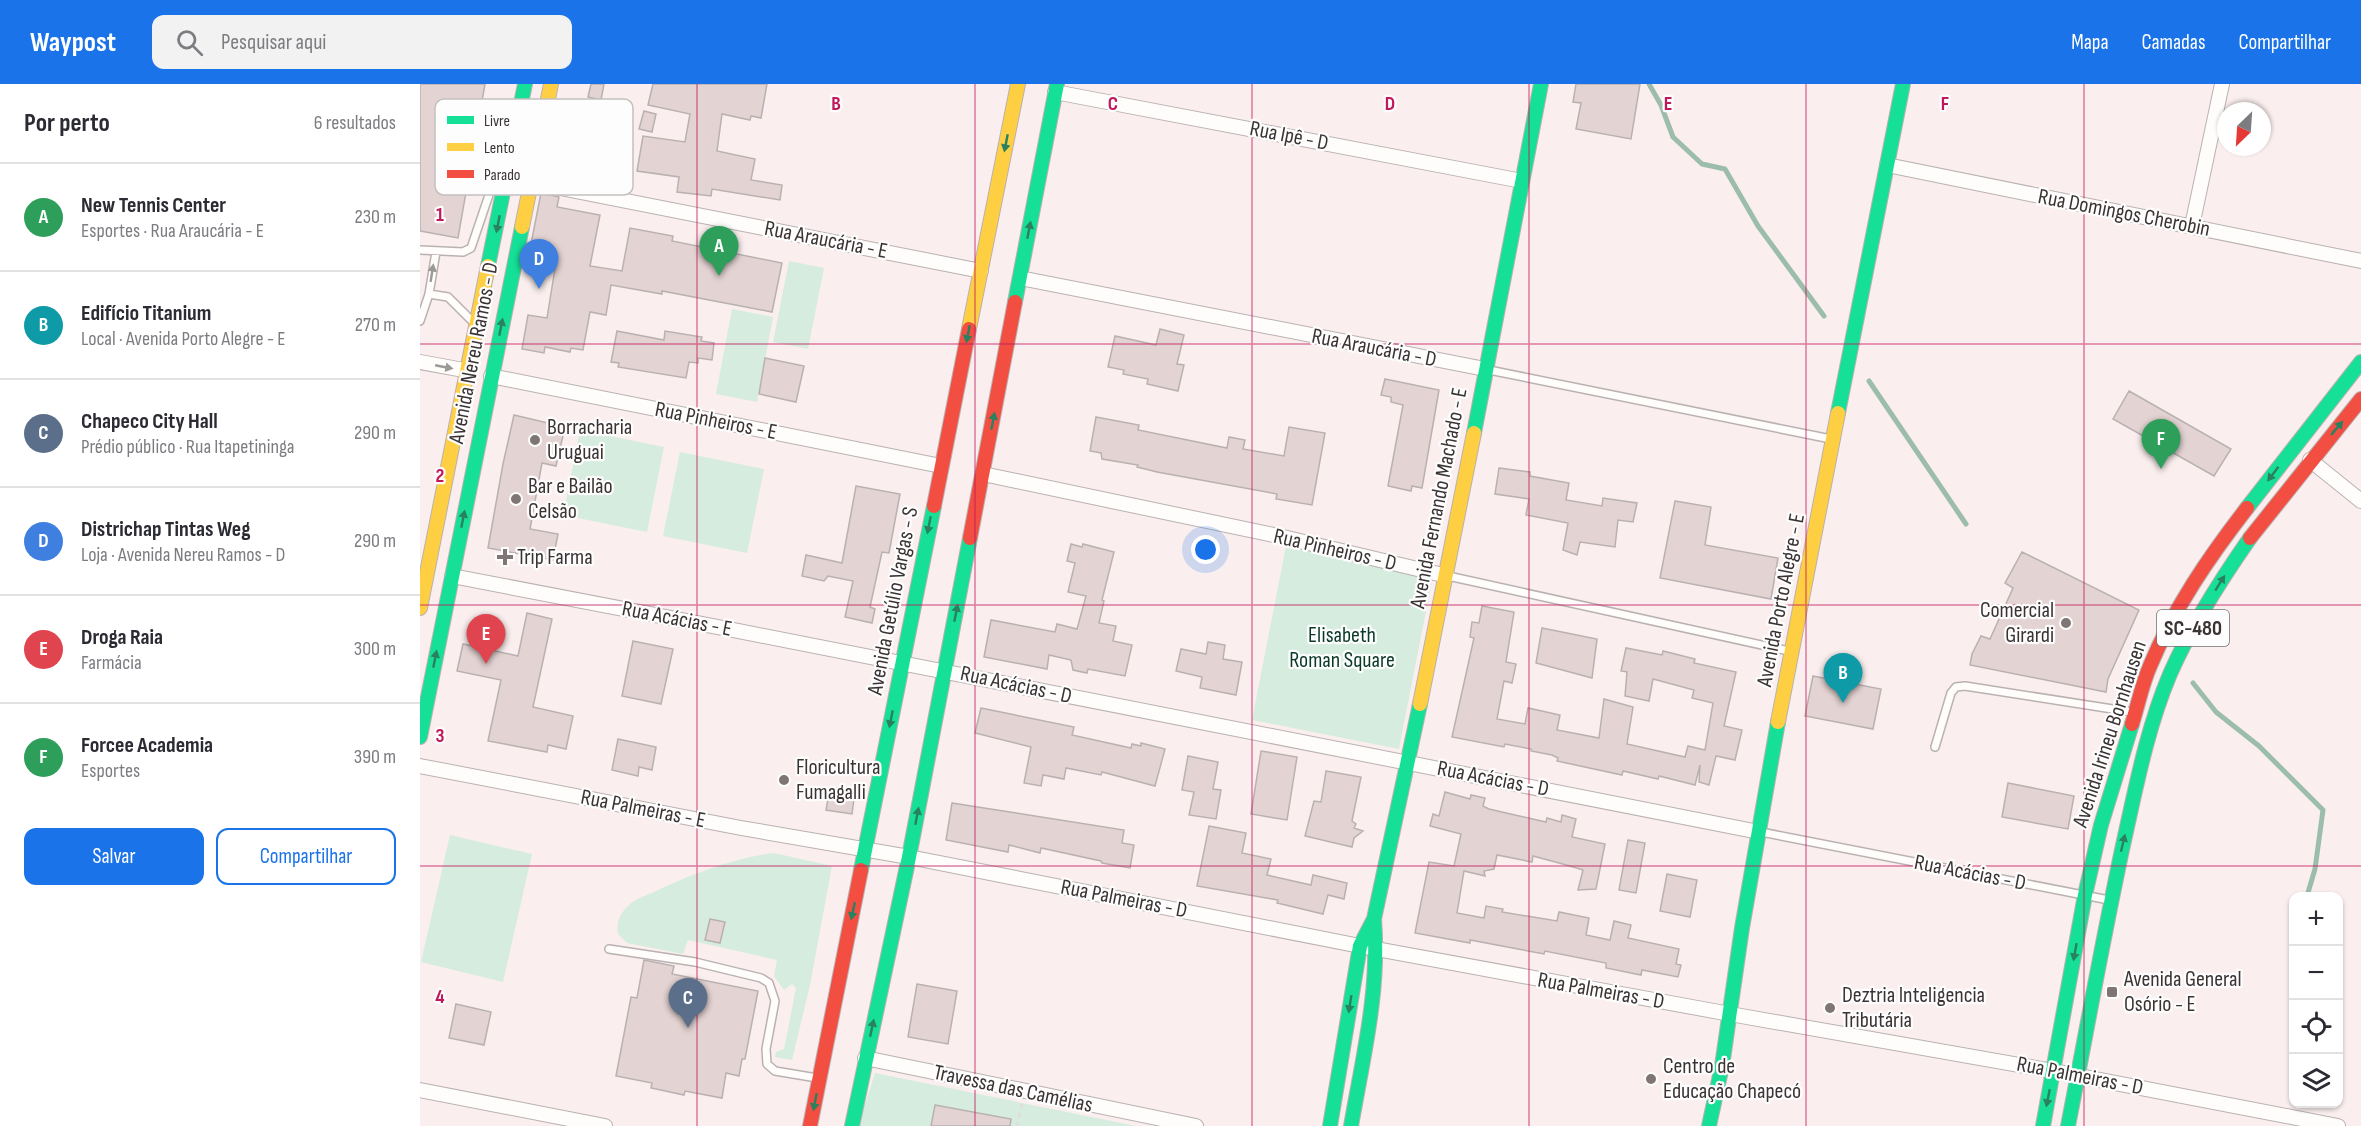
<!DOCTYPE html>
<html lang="pt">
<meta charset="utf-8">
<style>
:root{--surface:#fff;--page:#f2f2f3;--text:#2b2b33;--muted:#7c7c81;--line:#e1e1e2;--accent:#1a73e8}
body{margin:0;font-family:"Sofia Sans Condensed",sans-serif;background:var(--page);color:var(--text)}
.controls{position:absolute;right:18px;bottom:18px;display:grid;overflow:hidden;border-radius:12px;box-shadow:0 2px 4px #0004}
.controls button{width:54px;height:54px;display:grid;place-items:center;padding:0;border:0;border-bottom:2px solid var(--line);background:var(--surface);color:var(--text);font:30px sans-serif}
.compass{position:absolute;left:1797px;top:18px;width:54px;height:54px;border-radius:50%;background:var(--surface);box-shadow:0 2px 4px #0004;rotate:205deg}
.you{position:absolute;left:786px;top:466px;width:21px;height:21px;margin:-15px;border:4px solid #fff;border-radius:50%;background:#1a73e8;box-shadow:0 0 0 9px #1a73e833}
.badge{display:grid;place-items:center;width:39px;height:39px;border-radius:50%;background:var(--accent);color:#fff;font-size:20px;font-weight:700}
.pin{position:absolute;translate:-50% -50px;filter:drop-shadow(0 2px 3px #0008)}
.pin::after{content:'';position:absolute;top:32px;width:21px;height:18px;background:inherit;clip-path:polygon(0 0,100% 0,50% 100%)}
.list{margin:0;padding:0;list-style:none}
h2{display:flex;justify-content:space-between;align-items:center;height:78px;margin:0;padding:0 24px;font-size:26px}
h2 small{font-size:20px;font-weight:400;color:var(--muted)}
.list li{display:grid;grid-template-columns:39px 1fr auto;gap:18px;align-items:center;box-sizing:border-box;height:108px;padding:0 24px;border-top:2px solid var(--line)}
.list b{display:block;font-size:22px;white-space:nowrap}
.list p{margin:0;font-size:20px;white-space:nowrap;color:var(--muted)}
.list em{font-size:20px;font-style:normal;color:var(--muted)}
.actions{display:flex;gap:12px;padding:18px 24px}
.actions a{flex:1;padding:14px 0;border:2px solid var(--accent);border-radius:12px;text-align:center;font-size:21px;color:var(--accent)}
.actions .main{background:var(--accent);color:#fff}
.icon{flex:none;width:33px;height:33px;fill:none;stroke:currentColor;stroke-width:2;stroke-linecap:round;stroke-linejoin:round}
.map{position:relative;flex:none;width:1941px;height:1042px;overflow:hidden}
header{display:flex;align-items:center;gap:36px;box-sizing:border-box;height:84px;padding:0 30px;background:var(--accent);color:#fff}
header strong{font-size:28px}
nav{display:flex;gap:33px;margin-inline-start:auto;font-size:21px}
.search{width:420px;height:54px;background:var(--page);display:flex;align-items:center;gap:15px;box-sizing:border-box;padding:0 21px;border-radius:12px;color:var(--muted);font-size:22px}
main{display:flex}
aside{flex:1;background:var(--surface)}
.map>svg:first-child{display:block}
.green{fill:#d5ecde}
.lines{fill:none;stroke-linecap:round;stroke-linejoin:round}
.stream{stroke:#9cbdac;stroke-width:5}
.building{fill:#e3d3d2;stroke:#b9b1b1;stroke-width:1.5}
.lane-casing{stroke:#bab1b1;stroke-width:10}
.street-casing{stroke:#bab1b1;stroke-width:16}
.fast-casing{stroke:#bab1b1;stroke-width:16}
.slow-casing{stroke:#bab1b1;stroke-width:16}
.jam-casing{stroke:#bab1b1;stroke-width:16}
.path{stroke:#e0dddd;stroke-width:3;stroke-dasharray:4.5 4.5;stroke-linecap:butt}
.lane{stroke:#fefdfc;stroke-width:7}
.street{stroke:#fefdfc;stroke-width:14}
.fast{stroke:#16e098;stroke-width:14}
.slow{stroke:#ffcf43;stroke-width:14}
.jam{stroke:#f24e42;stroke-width:14}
.oneway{fill:#2a8160}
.oneway2{fill:#9c9898}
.grid{fill:none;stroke:#c2185b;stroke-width:1.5;stroke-opacity:0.55}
.poi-dot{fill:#7e7574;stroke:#fdfdfd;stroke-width:2}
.labels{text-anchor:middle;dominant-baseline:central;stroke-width:4.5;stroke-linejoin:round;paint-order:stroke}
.shield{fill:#fdfdfd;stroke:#757070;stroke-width:1.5}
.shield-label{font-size:21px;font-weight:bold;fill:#3b3333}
.street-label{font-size:22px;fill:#3b3333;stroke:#fdfdfd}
.poi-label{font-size:22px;fill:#3b3333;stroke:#fdfdfd;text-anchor:start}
.park-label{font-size:22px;fill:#0b3928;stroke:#fdfdfd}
.key{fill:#fdfdfd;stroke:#c3c0c0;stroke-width:1.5}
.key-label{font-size:16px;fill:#3b3333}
.grid-label{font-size:20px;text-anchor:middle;font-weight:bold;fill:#c2185b;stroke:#fdfdfd;stroke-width:4.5;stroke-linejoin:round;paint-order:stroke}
</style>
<header>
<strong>Waypost</strong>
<div class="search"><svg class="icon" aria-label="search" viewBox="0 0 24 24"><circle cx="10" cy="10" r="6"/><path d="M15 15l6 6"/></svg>Pesquisar aqui</div>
<nav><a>Mapa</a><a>Camadas</a><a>Compartilhar</a></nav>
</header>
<main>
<aside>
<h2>Por perto<small>6 resultados</small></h2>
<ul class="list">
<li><span class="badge" style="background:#2e9e5b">A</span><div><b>New Tennis Center</b><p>Esportes · Rua Araucária - E</p></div><em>230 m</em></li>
<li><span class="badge" style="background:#0f9aa8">B</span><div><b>Edifício Titanium</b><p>Local · Avenida Porto Alegre - E</p></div><em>270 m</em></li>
<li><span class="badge" style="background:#5c6f8a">C</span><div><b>Chapeco City Hall</b><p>Prédio público · Rua Itapetininga</p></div><em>290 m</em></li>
<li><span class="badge" style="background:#3f7fe0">D</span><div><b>Districhap Tintas Weg</b><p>Loja · Avenida Nereu Ramos - D</p></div><em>290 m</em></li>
<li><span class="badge" style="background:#e0444e">E</span><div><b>Droga Raia</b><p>Farmácia</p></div><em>300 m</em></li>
<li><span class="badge" style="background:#2e9e5b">F</span><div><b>Forcee Academia</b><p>Esportes</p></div><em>390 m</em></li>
</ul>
<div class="actions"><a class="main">Salvar</a><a>Compartilhar</a></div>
</aside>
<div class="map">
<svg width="1941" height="1042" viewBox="0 0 1941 1042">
<rect width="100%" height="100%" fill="#faefee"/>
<path class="green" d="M369 177 404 184 388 265 353 258Z
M312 225 353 233 337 318 296 310Z
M160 346 244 363 227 448 143 431Z
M260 368 344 385 327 469 243 452Z
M866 462 1013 491 979 665 832 636Z
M30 751 112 770 83 898 1 878Z
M354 769 412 782 390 901 372 976 355 973 356 968 364 965 376 904 372 900 364 906 354 892 357 876 268 856 263 870 207 859 198 850C196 839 200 829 209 821 216 814 229 811 238 806 275 789 313 774 354 769Z
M455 989 716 1042H438Z"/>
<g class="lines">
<path class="stream" d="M1229 0 1241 21 1253 53 1282 80 1305 85 1338 142 1404 232
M1449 297 1546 440
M1773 599 1796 628 1839 662 1903 726 1895 785 1887 812"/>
</g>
<path class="building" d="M0 0H65L38 154 0 147Z
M171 0H184L181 16 168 13Z
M233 0H347L341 34 331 32 330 36 302 30 297 67 335 75 331 96 362 101 360 116 292 105 291 112 257 108 259 93 217 87 223 52 265 58 270 30 228 21Z
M1156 0H1220L1211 55 1156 45 1161 19 1153 18Z
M224 27 236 30 232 48 219 45Z
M121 109 139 113 137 123 180 131 170 182 202 187 210 144 253 152 252 157 362 179 352 228 242 207V210L191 201 186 231 170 228 163 266 151 264 150 268 125 263 124 269 102 265 108 231 127 234 137 172 110 165Z
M740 245 764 251 757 280 764 281 758 307 727 300 728 295 703 290 704 286 688 283 695 252 736 261Z
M197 247 244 256 245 247 282 253 281 257 294 259 292 276 278 274V279L269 278 266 294 198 283 199 279 191 278Z
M345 274 384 282 376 318 339 310Z
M965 295 1019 306 1002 404 992 402 991 407 968 402 983 321 971 318V313L961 311Z
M1709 307 1811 365 1794 392 1693 335Z
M94 331 145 343 136 382 122 379 110 445 138 450 133 476 68 464 83 380Z
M676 333 719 341 718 346 807 364 809 353 825 356 823 365 864 372 869 343 905 349 892 421 856 415 857 410 737 388 717 383 718 381 682 375 681 369 670 367Z
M1079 384 1110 388V392L1149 399 1146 416 1182 422 1183 414 1217 419 1213 438 1198 436 1195 463 1160 458 1157 471 1143 466 1148 439 1106 431 1109 415 1075 410Z
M436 402 480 410 469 469 462 468 450 523 455 525 452 539 425 533 433 497 408 492 404 497 382 492 386 471 422 479Z
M1255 417 1291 423 1285 461 1358 474 1351 515 1240 494Z
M651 460 662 463 663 460 694 468 682 516 684 517 679 539 696 542 693 557 712 561 705 592 668 585 667 589 653 586 651 576 629 571 627 585 564 573 571 536 635 548 637 540 657 545 666 512 648 508 655 479 647 477Z
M1602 468 1719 526 1688 595 1686 608 1550 581 1552 570 1561 552 1570 555 1593 504 1585 499Z
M1062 522 1094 528 1086 578 1096 580 1092 599 1084 597 1077 635 1105 640 1108 624 1140 631 1137 646 1179 654 1184 615 1213 623 1207 660 1265 673 1268 662 1285 666 1293 619 1272 614 1274 606 1233 595 1229 617 1205 612 1207 588 1201 587 1206 564 1242 571 1243 567 1275 575 1274 579 1316 588 1304 642 1322 646 1315 676 1296 672 1289 701 1279 698 1280 681 1275 701 1239 692 1238 695 1203 687 1202 691 1137 677 1138 674 1132 671 1111 667V665L1085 660 1084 663 1032 653 1054 554 1050 553 1052 538 1059 539Z
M107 529 132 535 113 623 153 632 146 665 128 661 127 668 68 657 81 596 37 587 43 560 98 572Z
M1122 544 1177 555 1172 594 1116 579Z
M213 557 253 565 241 620 202 612Z
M788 558 805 561 803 575 822 578 816 611 780 604 782 593 756 587 761 565 786 570Z
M1393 592 1461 605 1453 645 1385 632Z
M561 624 654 643 652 651 711 664 712 660 721 662V659L745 665 735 702 682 688 681 691 646 684 644 695 623 691 621 702 604 699 611 663 555 649Z
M198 655 236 663 232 686 219 683 218 692 192 686Z
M841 667 877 673 867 736 831 730Z
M768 672 798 678 793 705 801 706 796 735 769 731 774 708 762 706Z
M906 687 941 693 932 737 936 740 934 744 943 747 934 754 932 763 885 752 894 717 901 718Z
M1588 699 1654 712 1648 745 1582 733Z
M410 703 435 707 432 730 406 726Z
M1025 708 1050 715 1051 711 1065 714 1063 722 1069 725 1126 738 1127 734 1141 738 1142 731 1156 735 1152 753 1185 760 1176 805 1158 806 1163 786 1150 782 1113 772 1112 778 1077 771 1074 785 1064 787 1065 792 1044 787 1037 829 1064 834 1066 822 1083 825 1082 828 1137 837 1139 828 1169 834 1166 851 1190 856 1194 837 1211 841 1208 854 1259 865 1256 880 1261 881 1258 893 1222 886 1221 891 1186 884V879L1125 867 1124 870 1050 856V859L995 849 1009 778 1034 782 1041 750 1010 742 1013 730 1019 732Z
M532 719 704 746 702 759 714 761 710 784 682 779 681 777 621 764 620 769 589 761 588 768 526 756Z
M789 742 826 749 822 769 851 775 847 791 891 801 893 791 927 799 924 815 908 811 903 830 857 819 858 816 777 802Z
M1208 756 1225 759 1216 809 1199 806Z
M1247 790 1277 796 1270 833 1240 827Z
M290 835 305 838 300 859 285 856Z
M224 876 254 882 252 890 338 907 325 975H322L319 992 306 989 302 1014 265 1007 264 1011 231 1004 232 999 196 992 211 913 217 914Z
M497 900 537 907 528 960 488 953Z
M36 920 71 928 64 961 29 954Z
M515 1021 591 1035 590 1042H511Z"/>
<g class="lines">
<g class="lane-casing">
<path id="lane" d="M0 166 43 168 51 164 72 102 80 90
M9 210 28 213 55 240
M0 237 9 210 16 168
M1069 286 1411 355
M1028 492 1369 567
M1515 663 1531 609 1536 603 1545 602 1712 628
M1341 748 1689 816
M189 865 275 878 341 894 349 899 355 917 346 965 347 980 355 987 397 994"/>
</g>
<g class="street-casing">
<path id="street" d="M635 8 1102 97
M1467 81 1941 177
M110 98 561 187
M1772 142 1802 0
M600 194 1065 285
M0 278 49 287
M71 292 521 382
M1890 376 1941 417
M563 390 863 453 1027 492
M32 492C468 575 903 662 1339 748
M0 682 321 744 489 773 940 862 1310 930 1633 987 1918 1042
M445 974 776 1042
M0 1006 185 1042"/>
</g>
<g class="fast-casing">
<path id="fast" d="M68 182 105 0
M595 218 637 0
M1418 329 1483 0
M1054 349 1121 0
M1827 424 1941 278
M0 653 102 143
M441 786 514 422
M432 1042 489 773 550 454
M910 1042 940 862 954 835 1000 620
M931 1042C943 973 960 906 954 835
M1289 1042 1302 982 1322 844 1358 638
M1623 1042 1665 811 1681 741 1712 640
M1648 1042C1667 945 1684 848 1705 752 1717 698 1728 642 1750 590 1771 542 1800 497 1830 454"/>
</g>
<g class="slow-casing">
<path id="slow" d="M102 143 131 0
M549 245 598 0
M0 524 68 182
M1000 620 1054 349
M1358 638 1418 329"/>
</g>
<g class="jam-casing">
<path id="jam" d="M514 422 549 245
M550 454 595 218
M1830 454 1941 315
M1712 640C1718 621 1722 600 1730 582 1754 524 1789 473 1827 424
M390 1042 441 786"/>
</g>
<path class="path" d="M597 1042 602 1020"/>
<use href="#lane" class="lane"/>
<use href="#street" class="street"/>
<use href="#fast" class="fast"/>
<use href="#slow" class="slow"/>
<use href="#jam" class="jam"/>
</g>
<defs><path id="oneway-solid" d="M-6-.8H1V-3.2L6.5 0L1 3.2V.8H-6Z" transform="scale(1.5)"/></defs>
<g class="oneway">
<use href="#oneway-solid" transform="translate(586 59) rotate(101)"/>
<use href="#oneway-solid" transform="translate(78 140) rotate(101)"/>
<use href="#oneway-solid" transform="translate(609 146) rotate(-79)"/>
<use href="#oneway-solid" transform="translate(81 243) rotate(-79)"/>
<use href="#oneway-solid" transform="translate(548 250) rotate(101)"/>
<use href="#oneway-solid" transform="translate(573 337) rotate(-79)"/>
<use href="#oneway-solid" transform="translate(1917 344) rotate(-50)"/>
<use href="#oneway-solid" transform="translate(1853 390) rotate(127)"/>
<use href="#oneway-solid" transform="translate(43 435) rotate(-79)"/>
<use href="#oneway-solid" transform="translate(509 441) rotate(101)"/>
<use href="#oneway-solid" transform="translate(1800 499) rotate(-58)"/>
<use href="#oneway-solid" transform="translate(536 529) rotate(-79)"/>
<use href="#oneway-solid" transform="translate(15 575) rotate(-79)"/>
<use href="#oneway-solid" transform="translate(471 635) rotate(101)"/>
<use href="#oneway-solid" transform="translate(497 732) rotate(-79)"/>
<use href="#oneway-solid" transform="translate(1703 759) rotate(-77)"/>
<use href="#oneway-solid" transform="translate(433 827) rotate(102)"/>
<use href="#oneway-solid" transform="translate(1655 868) rotate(100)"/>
<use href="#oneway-solid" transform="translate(930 920) rotate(99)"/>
<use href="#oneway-solid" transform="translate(452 944) rotate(-78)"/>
<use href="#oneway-solid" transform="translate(1628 1014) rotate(101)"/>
<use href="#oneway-solid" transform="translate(395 1018) rotate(101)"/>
</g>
<g class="oneway2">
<use href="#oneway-solid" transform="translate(12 189) rotate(-81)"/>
<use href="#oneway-solid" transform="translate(24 283) rotate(11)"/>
</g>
<path class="grid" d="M277 0V1042M555 0V1042M832 0V1042M1109 0V1042M1386 0V1042M1664 0V1042M0 260H1941M0 521H1941M0 782H1941"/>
<g class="poi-dot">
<circle cx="115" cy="356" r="6"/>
<circle cx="96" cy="415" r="6"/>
<path d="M82 464h6v6h6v6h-6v6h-6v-6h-6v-6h6z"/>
<circle cx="1646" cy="539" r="6"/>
<circle cx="364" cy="696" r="6"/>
<rect x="1686" y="902" width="12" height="12" rx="3"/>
<circle cx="1410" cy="924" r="6"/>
<circle cx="1231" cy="995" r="6"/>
</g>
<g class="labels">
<rect class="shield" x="1737" y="526" width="72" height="36" rx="4.5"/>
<g class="shield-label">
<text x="1773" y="544">SC-480</text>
</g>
<g class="street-label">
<text transform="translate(869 52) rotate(11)">Rua Ipê - D</text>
<text transform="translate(1704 129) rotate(11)">Rua Domingos Cherobin</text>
<text transform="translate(406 156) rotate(11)">Rua Araucária - E</text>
<text transform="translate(954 264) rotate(11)">Rua Araucária - D</text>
<text transform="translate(54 269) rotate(-79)">Avenida Nereu Ramos - D</text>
<text transform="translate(296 337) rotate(11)">Rua Pinheiros - E</text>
<text transform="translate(1019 414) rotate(-79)">Avenida Fernando Machado - E</text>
<text transform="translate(915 466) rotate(13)">Rua Pinheiros - D</text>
<text transform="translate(1361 516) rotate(-79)">Avenida Porto Alegre - E</text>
<text transform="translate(473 517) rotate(-79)">Avenida Getúlio Vargas - S</text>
<text transform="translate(257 535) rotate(11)">Rua Acácias - E</text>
<text transform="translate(596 601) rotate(12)">Rua Acácias - D</text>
<text transform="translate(1690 650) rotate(-72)">Avenida Irineu Bornhausen</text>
<text transform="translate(1073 695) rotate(11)">Rua Acácias - D</text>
<text transform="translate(223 725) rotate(11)">Rua Palmeiras - E</text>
<text transform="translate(1550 789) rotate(11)">Rua Acácias - D</text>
<text transform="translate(704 815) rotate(11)">Rua Palmeiras - D</text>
<text transform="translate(1181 907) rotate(10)">Rua Palmeiras - D</text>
<text transform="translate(1660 992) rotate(11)">Rua Palmeiras - D</text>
<text transform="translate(593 1005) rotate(12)">Travessa das Camélias</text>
</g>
<g class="poi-label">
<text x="127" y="343">Borracharia<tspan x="127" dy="25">Uruguai</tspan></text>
<text x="108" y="402">Bar e Bailão<tspan x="108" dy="25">Celsão</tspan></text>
<text x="97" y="473">Trip Farma</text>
<text x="1634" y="526" text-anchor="end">Comercial<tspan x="1634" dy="25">Girardi</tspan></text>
<text x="376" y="683">Floricultura<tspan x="376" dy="25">Fumagalli</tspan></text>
<text x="1704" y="895">Avenida General<tspan x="1704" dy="25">Osório - E</tspan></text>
<text x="1422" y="911">Deztria Inteligencia<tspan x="1422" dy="25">Tributária</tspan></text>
<text x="1243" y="982">Centro de<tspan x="1243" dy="25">Educação Chapecó</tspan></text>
</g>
<g class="park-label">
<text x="922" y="551">Elisabeth<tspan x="922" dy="25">Roman Square</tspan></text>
</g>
</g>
<rect x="15" y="15" width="198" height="96" rx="9" class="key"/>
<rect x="27" y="32" width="27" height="8" fill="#16e098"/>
<rect x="27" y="59" width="27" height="8" fill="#ffcf43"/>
<rect x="27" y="86" width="27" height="8" fill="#f24e42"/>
<g class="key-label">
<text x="64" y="42">Livre</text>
<text x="64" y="69">Lento</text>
<text x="64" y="96">Parado</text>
</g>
<g class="grid-label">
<text x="416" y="26">B</text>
<text x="693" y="26">C</text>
<text x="970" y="26">D</text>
<text x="1248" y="26">E</text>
<text x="1525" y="26">F</text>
<text x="20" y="137">1</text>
<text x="20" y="398">2</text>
<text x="20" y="658">3</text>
<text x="20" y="919">4</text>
</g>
</svg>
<div class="controls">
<button>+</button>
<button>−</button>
<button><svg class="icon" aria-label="locate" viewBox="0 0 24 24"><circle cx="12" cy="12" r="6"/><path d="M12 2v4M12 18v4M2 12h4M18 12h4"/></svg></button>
<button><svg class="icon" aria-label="layers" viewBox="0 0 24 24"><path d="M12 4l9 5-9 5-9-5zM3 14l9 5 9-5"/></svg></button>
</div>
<svg class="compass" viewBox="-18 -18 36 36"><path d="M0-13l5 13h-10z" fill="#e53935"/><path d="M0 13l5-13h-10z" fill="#7c7c81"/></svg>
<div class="you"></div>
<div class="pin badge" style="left:299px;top:192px;background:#2e9e5b">A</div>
<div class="pin badge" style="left:1423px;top:619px;background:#0f9aa8">B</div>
<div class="pin badge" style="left:268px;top:944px;background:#5c6f8a">C</div>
<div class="pin badge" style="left:119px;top:205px;background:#3f7fe0">D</div>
<div class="pin badge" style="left:66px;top:580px;background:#e0444e">E</div>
<div class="pin badge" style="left:1741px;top:385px;background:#2e9e5b">F</div>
</div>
</main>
